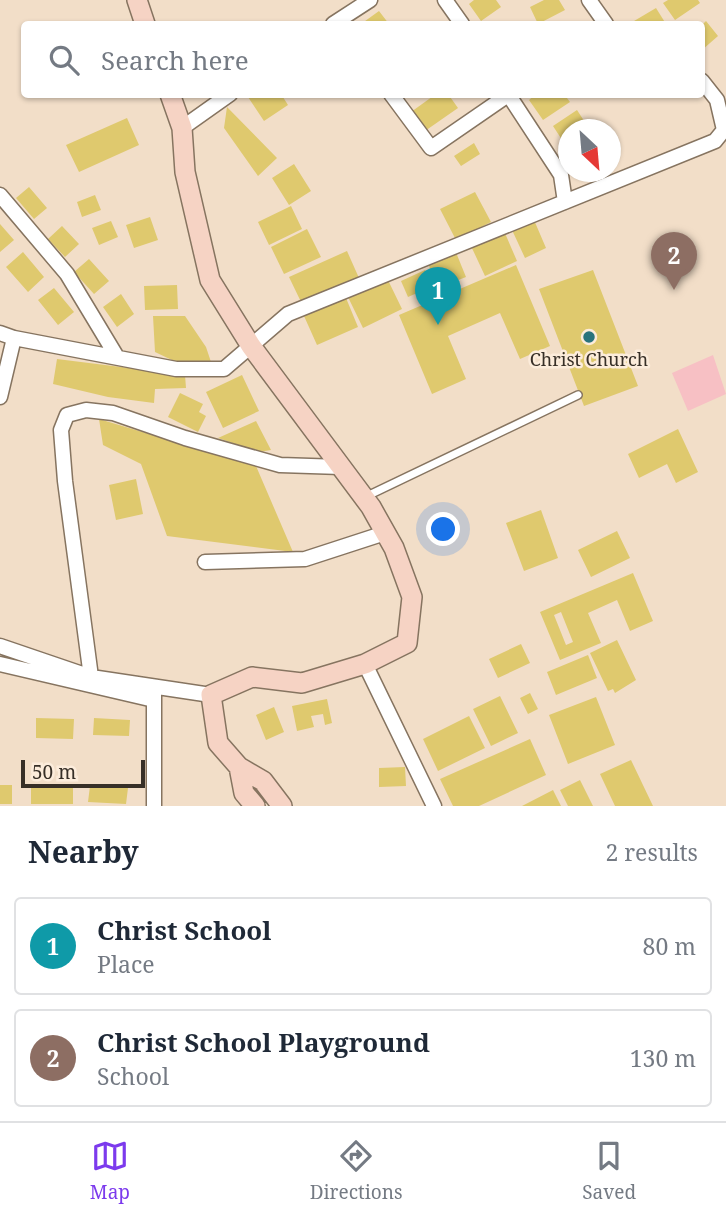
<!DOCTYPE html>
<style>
:root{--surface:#fff;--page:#f2f2f3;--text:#1f2937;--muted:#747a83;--line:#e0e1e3;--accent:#7c3aed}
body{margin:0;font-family:"Noto Serif",serif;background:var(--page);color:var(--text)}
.compass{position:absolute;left:558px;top:119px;width:63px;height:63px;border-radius:50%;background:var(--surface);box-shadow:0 2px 5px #0004;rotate:154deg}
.scale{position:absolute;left:21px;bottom:18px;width:124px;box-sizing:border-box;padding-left:7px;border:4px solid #372f27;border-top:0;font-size:19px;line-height:24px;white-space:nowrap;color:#372f27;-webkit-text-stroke:5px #fcecdb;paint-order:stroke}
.you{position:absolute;left:444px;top:530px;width:24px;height:24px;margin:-18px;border:5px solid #fff;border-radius:50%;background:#1a73e8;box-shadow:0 0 0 10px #1a73e833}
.badge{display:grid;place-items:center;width:46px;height:46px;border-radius:50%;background:var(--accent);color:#fff;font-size:23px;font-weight:700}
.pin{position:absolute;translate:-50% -58px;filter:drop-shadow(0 2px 4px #0008)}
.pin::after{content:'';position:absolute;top:37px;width:24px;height:21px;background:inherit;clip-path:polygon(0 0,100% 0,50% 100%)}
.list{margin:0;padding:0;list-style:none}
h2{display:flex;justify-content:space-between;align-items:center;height:91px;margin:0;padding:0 28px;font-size:30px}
h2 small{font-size:23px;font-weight:400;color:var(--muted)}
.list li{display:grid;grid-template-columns:46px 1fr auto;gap:21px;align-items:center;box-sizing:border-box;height:98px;margin:0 14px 14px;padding:0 14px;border:2px solid var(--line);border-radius:7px}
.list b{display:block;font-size:26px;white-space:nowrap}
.list p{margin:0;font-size:23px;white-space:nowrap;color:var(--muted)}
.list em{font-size:23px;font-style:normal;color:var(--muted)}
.icon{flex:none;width:38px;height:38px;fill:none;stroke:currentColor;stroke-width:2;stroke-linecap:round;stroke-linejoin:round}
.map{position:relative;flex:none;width:726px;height:806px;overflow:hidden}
.search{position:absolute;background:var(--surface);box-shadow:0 2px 5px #0004;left:21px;right:21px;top:21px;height:77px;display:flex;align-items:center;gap:18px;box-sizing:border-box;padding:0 24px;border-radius:7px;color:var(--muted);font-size:26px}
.sheet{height:315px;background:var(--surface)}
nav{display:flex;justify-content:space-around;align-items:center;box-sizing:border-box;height:98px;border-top:2px solid var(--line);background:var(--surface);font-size:19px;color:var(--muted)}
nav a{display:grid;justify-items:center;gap:4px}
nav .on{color:var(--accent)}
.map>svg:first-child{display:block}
.green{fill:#f7c0c4}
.building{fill:#dfc96e;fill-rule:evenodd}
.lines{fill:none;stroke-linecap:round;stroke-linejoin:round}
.service-casing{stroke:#867460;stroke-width:10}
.minor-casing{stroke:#867460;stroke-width:17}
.secondary-casing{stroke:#867460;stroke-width:22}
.service{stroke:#fff;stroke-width:7}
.minor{stroke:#fff;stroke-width:14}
.secondary{stroke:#f6d3c4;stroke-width:19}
.poi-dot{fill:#2a737c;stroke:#fcecdb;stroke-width:2.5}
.labels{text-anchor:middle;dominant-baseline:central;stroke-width:5;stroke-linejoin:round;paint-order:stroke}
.poi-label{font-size:18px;fill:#372f27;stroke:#fcecdb}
</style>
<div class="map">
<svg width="726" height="806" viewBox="0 0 726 806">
<rect width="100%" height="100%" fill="#f2dec8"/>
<path class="green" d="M713 355 726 394 688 411 672 373Z"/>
<path class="building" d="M474 0H496L501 7 481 21 469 4Z
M544 0H559L565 10 538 24 530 7Z
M668 0H698L700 3 675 20 663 3Z
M656 8 666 24H629Z
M379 11 389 24H361Z
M706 21 718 36 702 50V25Z
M252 94H281L288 105 264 121 248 97Z
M436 94H448L458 108 425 131 411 112Z
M536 94H564L570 102 543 120 529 100Z
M227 107 277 158 258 176 224 128Z
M577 110 590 130H568V144L566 146 553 126Z
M127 118 139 145 79 172 66 145Z
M474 143 480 154 461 166 454 156Z
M294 164 311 191 289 205 272 178Z
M29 187 47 208 34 219 16 198Z
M475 192 491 222 456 240 440 209Z
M95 195 101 210 82 217 77 202Z
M291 206 302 229 269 245 258 222Z
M150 217 158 240 134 248 126 225Z
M534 220 546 248 525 258 512 230Z
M111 221 118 237 99 245 92 228Z
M0 224 14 240 0 252Z
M62 226 79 244 65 257 48 239Z
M307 229 321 257 284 274 271 247Z
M504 231 517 261 485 276 471 246Z
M455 250 466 277 438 288 427 261Z
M347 251 359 278 302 304 289 277Z
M23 252 44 277 28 292 6 267Z
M89 259 109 281 94 294 74 272Z
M516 265 550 346 520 359 500 313 448 336 466 379 432 394 399 315Z
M425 270 433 286 408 297 401 281Z
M593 270 638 386 584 406 539 289Z
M387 278 402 309 363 328 348 297Z
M177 285 178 309 145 310 144 286Z
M54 288 74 312 58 325 38 300Z
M121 294 134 314 117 327 103 307Z
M346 298 358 327 317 345 304 316Z
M153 316H185L206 347 211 362H176L155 352Z
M57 359 185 375 186 388 155 389 154 403 108 397 53 384Z
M242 375 259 411 223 428 206 392Z
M180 393 203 404 199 412 206 416 198 432 168 417Z
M99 419 256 466 293 552 167 536 141 464 103 445Z
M256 421 271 450 259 452 218 438Z
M678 429 698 472 676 483 667 464 639 478 628 454Z
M136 479 143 514 116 520 109 485Z
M541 510 558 558 524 571 506 523Z
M617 531 630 558 591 577 578 550Z
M633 573 653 621 630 631 617 600 588 613 601 643 560 660 540 612ZM561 612 573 642 566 645 554 615Z
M617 640 636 680 615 693 613 689 608 691 590 653Z
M521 644 530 663 498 678 489 659Z
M588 655 597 678 556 695 547 672Z
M530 693 538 709 528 714 520 698Z
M500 696 518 733 491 746 473 709Z
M596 697 615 745 568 764 549 715Z
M327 699 332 723 325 725 323 714 311 716 314 727 297 731 292 706Z
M274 707 284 732 266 740 256 715Z
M469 716 485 748 438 771 423 739Z
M36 718 74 719 73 739 36 738Z
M94 718 130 720 129 736 93 735Z
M530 739 546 775 479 806H453L440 779Z
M631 760 653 806H615L600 774Z
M405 767 406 786 379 787V768Z
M580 780 593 806H568L560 790Z
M0 785H12V804H0Z
M31 785H73V804H31Z
M90 786 128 788 126 804 88 802Z
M553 790 561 806H522Z"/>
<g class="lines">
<g class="service-casing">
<path id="service" d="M365 497 578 395"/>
</g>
<g class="minor-casing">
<path id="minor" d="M445 0 462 24
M589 0 606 24
M333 24 370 0
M391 94 431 148 508 95
M508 94 561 175 565 202
M182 128 230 94
M0 195 67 274 117 357
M0 333 14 338 176 369H224L288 314 715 141 724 130 717 100 702 81
M0 397 14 338
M205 562 305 559 385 533
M0 646 91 677 211 695
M0 664 154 700
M365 664 434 806
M91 677 65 481 61 430 67 415 86 410 113 413 185 438 280 465 341 467
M154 806V691"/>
</g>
<g class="secondary-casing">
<path id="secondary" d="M137 0 145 24
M170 94 182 128 185 172 210 280 251 346 371 507 394 548 412 597 407 643 365 664 302 683 252 677 211 695 218 743 239 767 263 781 282 806
M239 767 244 793 255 806"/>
</g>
<use href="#service" class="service"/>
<use href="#minor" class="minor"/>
<use href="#secondary" class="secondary"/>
</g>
<circle class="poi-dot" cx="589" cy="337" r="7"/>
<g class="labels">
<g class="poi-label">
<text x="589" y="359">Christ Church</text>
</g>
</g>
</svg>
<svg class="compass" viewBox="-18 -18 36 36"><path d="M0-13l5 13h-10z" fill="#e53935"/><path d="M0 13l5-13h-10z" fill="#747a83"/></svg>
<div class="scale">50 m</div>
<div class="you"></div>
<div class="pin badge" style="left:438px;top:325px;background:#0f9aa8">1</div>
<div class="pin badge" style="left:674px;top:290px;background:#8d6e63">2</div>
<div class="search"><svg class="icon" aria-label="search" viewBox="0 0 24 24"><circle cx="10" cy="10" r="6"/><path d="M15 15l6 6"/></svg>Search here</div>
</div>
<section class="sheet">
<h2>Nearby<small>2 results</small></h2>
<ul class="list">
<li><span class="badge" style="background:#0f9aa8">1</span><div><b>Christ School</b><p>Place</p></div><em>80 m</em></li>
<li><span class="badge" style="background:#8d6e63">2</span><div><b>Christ School Playground</b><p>School</p></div><em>130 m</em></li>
</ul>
</section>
<nav>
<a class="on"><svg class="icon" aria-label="map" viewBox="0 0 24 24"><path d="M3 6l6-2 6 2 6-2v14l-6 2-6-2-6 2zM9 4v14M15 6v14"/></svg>Map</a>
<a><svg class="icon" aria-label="directions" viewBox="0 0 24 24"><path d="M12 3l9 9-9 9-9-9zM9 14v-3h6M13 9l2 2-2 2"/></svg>Directions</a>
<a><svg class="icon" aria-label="saved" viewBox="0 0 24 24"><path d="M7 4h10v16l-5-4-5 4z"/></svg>Saved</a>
</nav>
